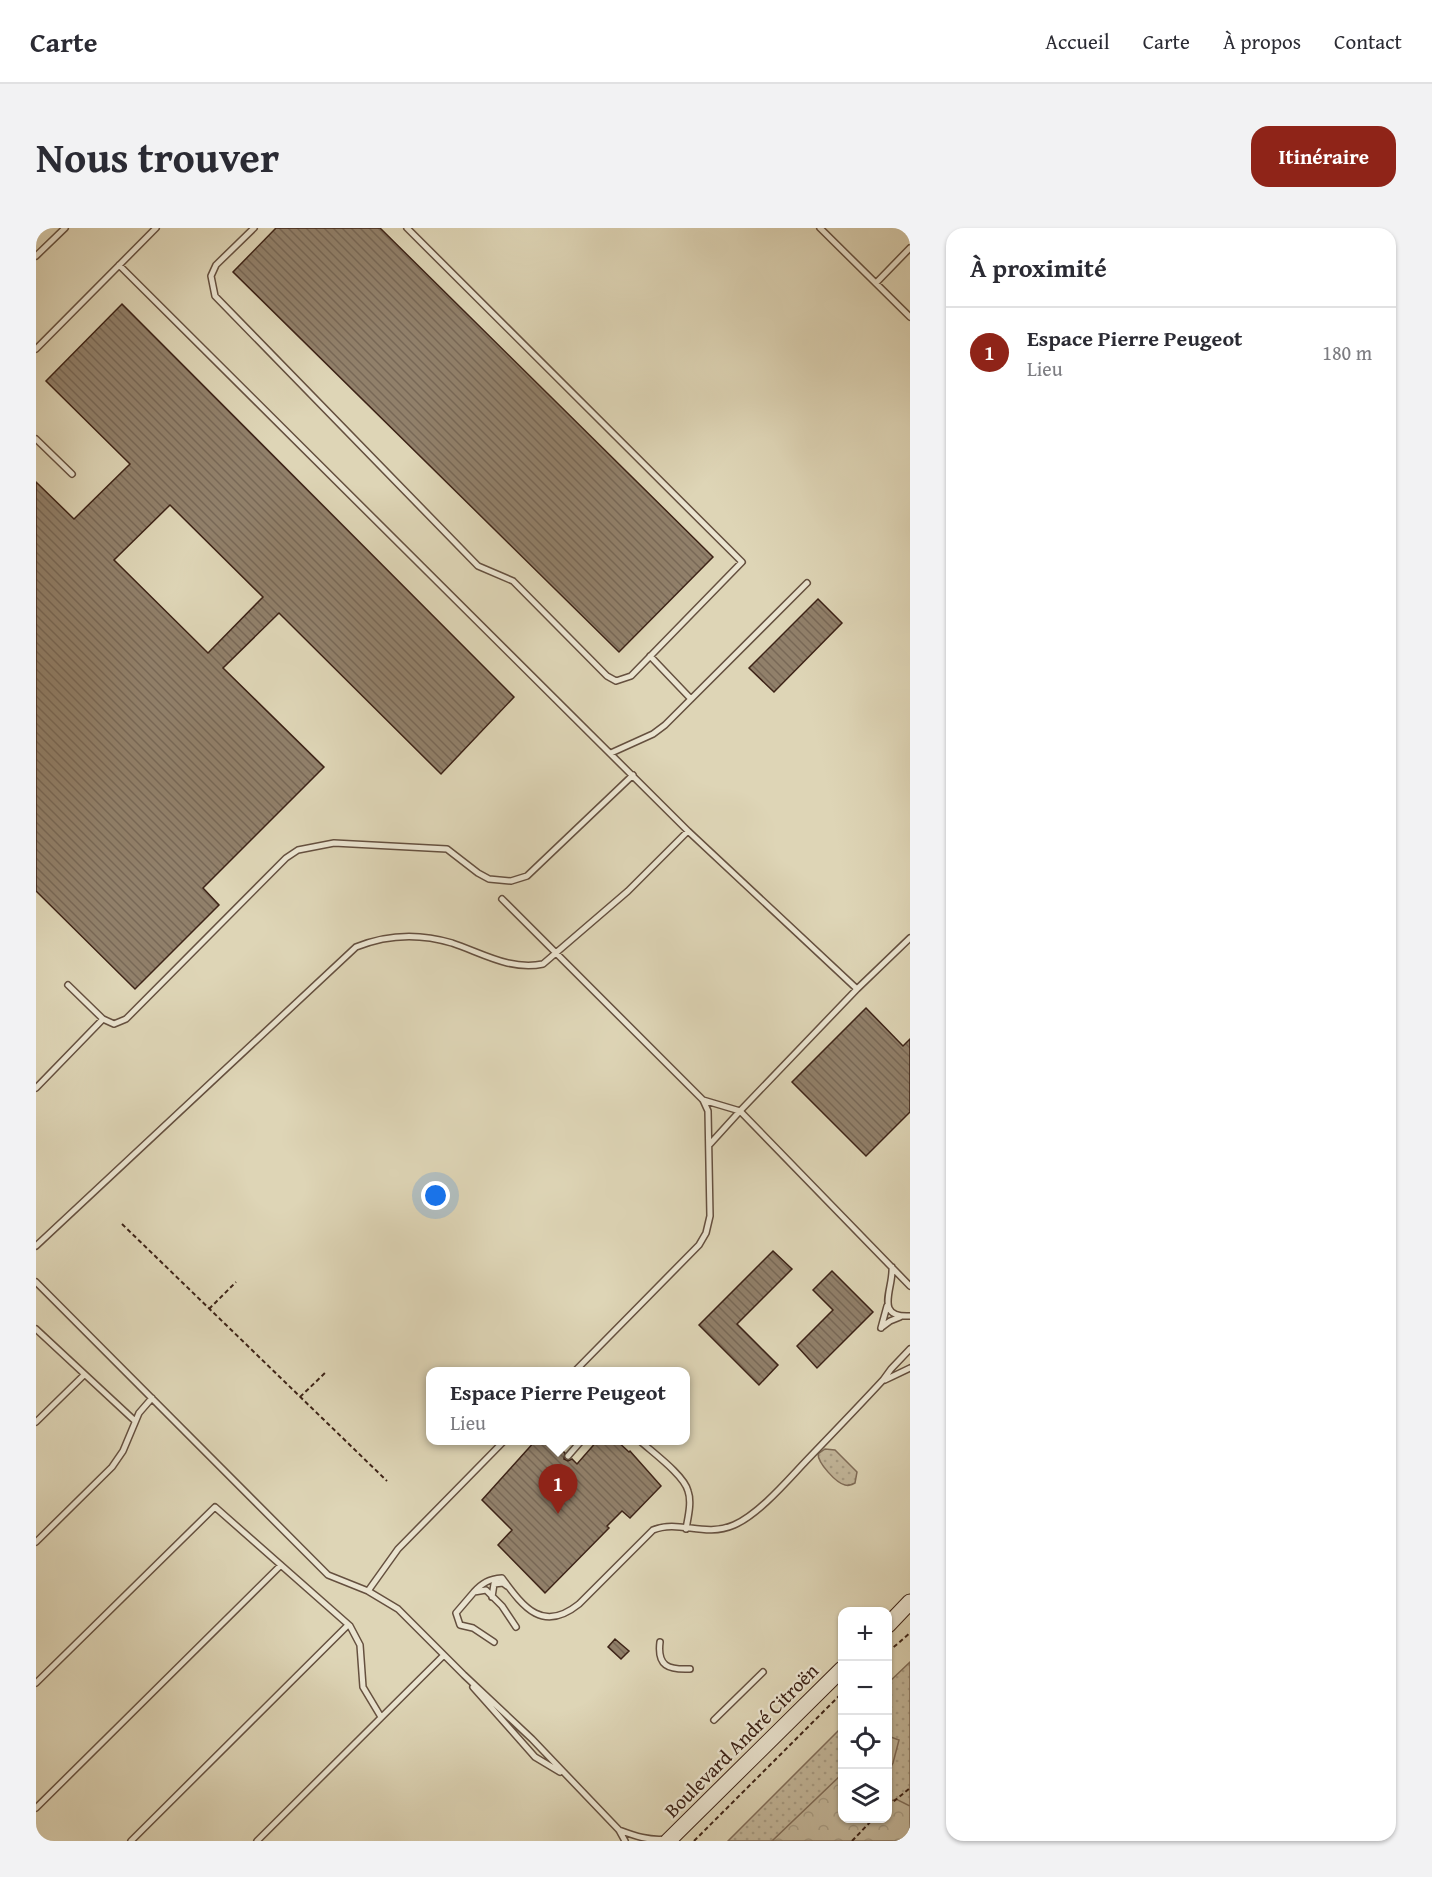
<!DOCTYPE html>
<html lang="fr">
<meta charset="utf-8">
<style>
:root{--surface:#fff;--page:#f2f2f3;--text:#2b2b33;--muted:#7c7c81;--line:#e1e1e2;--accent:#8f2418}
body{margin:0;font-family:"Gentium Book Plus",serif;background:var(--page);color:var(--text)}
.controls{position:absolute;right:18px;bottom:18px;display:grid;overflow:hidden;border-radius:12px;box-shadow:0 2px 4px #0004}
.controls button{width:54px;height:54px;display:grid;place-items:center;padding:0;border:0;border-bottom:2px solid var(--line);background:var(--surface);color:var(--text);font:30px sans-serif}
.you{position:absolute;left:400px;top:968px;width:21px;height:21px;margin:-15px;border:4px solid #fff;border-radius:50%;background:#1a73e8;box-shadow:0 0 0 9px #1a73e833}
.badge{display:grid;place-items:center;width:39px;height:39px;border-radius:50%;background:var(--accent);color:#fff;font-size:20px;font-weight:700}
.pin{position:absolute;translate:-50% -50px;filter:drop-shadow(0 2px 3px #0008)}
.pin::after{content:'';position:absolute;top:32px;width:21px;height:18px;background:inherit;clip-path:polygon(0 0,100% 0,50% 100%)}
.popup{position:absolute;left:390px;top:1139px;width:264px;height:78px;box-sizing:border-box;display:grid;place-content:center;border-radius:12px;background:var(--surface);filter:drop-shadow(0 2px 4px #0005);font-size:20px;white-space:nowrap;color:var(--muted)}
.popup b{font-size:22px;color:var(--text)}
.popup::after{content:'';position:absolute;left:50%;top:100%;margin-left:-12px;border:12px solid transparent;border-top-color:var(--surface)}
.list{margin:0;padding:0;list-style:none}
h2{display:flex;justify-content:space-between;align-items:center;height:78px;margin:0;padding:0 24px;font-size:26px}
h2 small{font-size:20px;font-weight:400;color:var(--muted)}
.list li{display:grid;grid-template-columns:39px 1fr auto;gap:18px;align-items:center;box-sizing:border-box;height:90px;padding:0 24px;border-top:2px solid var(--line)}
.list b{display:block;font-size:22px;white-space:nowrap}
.list p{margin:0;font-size:20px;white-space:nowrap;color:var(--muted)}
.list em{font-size:20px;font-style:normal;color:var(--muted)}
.icon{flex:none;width:33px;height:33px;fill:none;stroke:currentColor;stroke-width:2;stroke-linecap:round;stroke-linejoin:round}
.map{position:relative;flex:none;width:874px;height:1613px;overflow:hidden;border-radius:18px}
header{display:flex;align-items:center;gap:36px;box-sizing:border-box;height:84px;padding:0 30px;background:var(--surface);border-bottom:2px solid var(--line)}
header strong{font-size:28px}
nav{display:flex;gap:33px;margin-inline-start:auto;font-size:21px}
.intro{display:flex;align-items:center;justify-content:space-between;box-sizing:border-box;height:144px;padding:0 36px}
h1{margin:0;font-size:42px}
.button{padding:15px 27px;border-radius:18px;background:var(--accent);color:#fff;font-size:21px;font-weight:700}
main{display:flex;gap:36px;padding:0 36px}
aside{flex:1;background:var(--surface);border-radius:18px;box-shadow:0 2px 4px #0004}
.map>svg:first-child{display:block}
.green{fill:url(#green-dots);stroke:#806d59;stroke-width:1.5}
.forest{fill:url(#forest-crowns);stroke:#806d59;stroke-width:1.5}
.building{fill:url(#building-back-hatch);stroke:#3d2317;stroke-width:1.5;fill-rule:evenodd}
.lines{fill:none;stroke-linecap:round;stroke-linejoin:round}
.lane-casing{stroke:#65503f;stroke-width:8}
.secondary-casing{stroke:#3d2317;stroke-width:17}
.path{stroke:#3d2317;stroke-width:2;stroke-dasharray:4.5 3;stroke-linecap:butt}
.lane{stroke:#eae4d0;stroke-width:5}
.secondary{stroke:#eae4d0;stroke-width:15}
.labels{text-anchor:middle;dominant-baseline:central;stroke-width:4.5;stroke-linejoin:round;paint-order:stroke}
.street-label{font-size:20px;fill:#3d2317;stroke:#eae4d0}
</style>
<header>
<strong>Carte</strong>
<nav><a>Accueil</a><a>Carte</a><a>À propos</a><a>Contact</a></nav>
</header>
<div class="intro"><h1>Nous trouver</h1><a class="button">Itinéraire</a></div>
<main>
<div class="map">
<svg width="874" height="1613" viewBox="0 0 874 1613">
<defs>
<pattern id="green-dots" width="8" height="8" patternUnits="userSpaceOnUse" patternTransform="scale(1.5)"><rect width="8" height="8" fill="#c3b79b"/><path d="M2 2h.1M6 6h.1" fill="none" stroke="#a89d85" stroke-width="1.8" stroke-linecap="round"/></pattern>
<pattern id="forest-crowns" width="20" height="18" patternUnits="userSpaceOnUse" patternTransform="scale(1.5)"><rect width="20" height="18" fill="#c3b79b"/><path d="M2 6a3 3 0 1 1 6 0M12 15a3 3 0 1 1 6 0" fill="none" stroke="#a89d85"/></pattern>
<pattern id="building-back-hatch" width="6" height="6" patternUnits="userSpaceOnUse" patternTransform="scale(1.5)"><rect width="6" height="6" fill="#91806a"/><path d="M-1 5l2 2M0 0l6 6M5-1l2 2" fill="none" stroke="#786856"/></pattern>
</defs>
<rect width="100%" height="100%" fill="#ded5b6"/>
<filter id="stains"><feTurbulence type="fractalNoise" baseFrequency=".00333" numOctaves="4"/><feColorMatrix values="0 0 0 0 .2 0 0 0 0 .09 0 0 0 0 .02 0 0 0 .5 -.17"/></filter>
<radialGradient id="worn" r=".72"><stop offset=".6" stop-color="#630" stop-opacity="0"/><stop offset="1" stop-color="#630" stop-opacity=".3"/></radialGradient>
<path class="green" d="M789 1221 799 1222 821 1244 819 1255C815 1257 813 1258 809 1257 800 1255 782 1235 782 1226Z
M874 1434V1613H692L806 1499V1590H852V1455Z"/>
<path class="forest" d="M852 1508 863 1512 857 1535 852 1544Z
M806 1546V1590H852V1574L860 1571 874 1578V1613H736Z"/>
<path class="building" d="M240 0H344L677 329 583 424 197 44Z
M86 76 478 469 405 546 243 385 187 440 288 539 167 660 183 677 99 761 0 663V254L38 291 94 236 10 153ZM134 277 227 369 172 425 78 332Z
M782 371 806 395 738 464 713 440Z
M830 780 867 818 874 811V884L830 928 756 854Z
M737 1023 756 1041 701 1096 742 1137 723 1157 663 1097Z
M796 1043 837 1084 781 1140 761 1118 797 1082 777 1062Z
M500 1212H515L529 1225 528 1231 532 1233 536 1231 541 1236 562 1212H580L593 1224 594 1223 625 1258 594 1290 586 1283 571 1298 573 1300 509 1365 462 1317 476 1302 446 1272Z
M579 1411 593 1423 585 1431 572 1419Z"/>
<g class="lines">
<g class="lane-casing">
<path id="lane" d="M218 0 180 37 175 48 179 68 442 338 477 353 571 448 580 453 595 448 706 334 371 0
M784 0 874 89
M0 28 29 0
M83 37 652 603 821 761
M840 55 874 20
M0 121 120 0
M0 211 36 246
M614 428 655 471
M575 525 617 506 629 497 771 355
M466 671 667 872 672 883 674 988 670 1005 663 1017 538 1144
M874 710 821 761 704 883 874 1058
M32 757 67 791 78 796 90 791 250 630 262 622 298 615 411 621 442 645 453 651 475 653 491 648 597 547
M0 860 67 791
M667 872 704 883 674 916
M0 1018 320 719C352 706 383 705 416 715 446 725 475 743 507 736L592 663 652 603
M856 1039C858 1060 837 1090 874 1088
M0 1054 292 1347 332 1363
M846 1099 854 1093 864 1089
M845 1100 851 1078
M0 1101 99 1193
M849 1152 874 1140
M0 1194 48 1147
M469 1212 362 1321 332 1363 362 1381 428 1447 496 1511 583 1602 589 1613
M603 1212C616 1224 648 1247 652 1263 656 1274 652 1289 650 1301
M532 1228 546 1212
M0 1314 76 1239 87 1223 103 1185 116 1170
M438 1364C446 1355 453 1351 466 1350 488 1380 507 1405 543 1376L617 1302C643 1291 668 1310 698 1297 723 1286 751 1253 770 1233 796 1206 822 1179 847 1152L855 1141 874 1121
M456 1369 458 1356 467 1355 471 1358
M458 1414 437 1400 424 1397 420 1385 438 1364 450 1362 466 1378 480 1399
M624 1414C621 1438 632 1442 654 1441
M0 1455 179 1279 314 1398 324 1417 327 1459 345 1489
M437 1459 499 1529 524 1544
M678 1492 727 1444
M0 1580 245 1337
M583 1602C599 1608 613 1613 631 1611
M95 1613 312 1397
M221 1613 408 1427"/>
</g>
<g class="secondary-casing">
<path id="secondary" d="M852 1397 874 1374
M632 1613 806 1441"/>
</g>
<path class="path" d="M86 996 351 1253
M173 1081 200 1054
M264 1169 290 1144
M852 1424 874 1405
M852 1578 874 1560
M658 1613 806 1465
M816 1613 838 1590"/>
<use href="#lane" class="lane"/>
<use href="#secondary" class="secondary"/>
</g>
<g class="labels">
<g class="street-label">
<text transform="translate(705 1512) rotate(-45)">Boulevard André Citroën</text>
</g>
</g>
<rect width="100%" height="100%" filter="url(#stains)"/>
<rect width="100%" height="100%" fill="url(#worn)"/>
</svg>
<div class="controls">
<button>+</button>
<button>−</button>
<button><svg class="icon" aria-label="locate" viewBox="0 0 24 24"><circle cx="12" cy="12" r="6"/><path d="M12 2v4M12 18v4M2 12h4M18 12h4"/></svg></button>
<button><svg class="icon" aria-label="layers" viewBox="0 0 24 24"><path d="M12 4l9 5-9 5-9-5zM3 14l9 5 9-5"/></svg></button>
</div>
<div class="you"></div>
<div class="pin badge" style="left:522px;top:1286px">1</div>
<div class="popup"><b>Espace Pierre Peugeot</b>Lieu</div>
</div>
<aside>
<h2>À proximité<small></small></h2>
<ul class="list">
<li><span class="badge">1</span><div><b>Espace Pierre Peugeot</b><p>Lieu</p></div><em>180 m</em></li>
</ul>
</aside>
</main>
